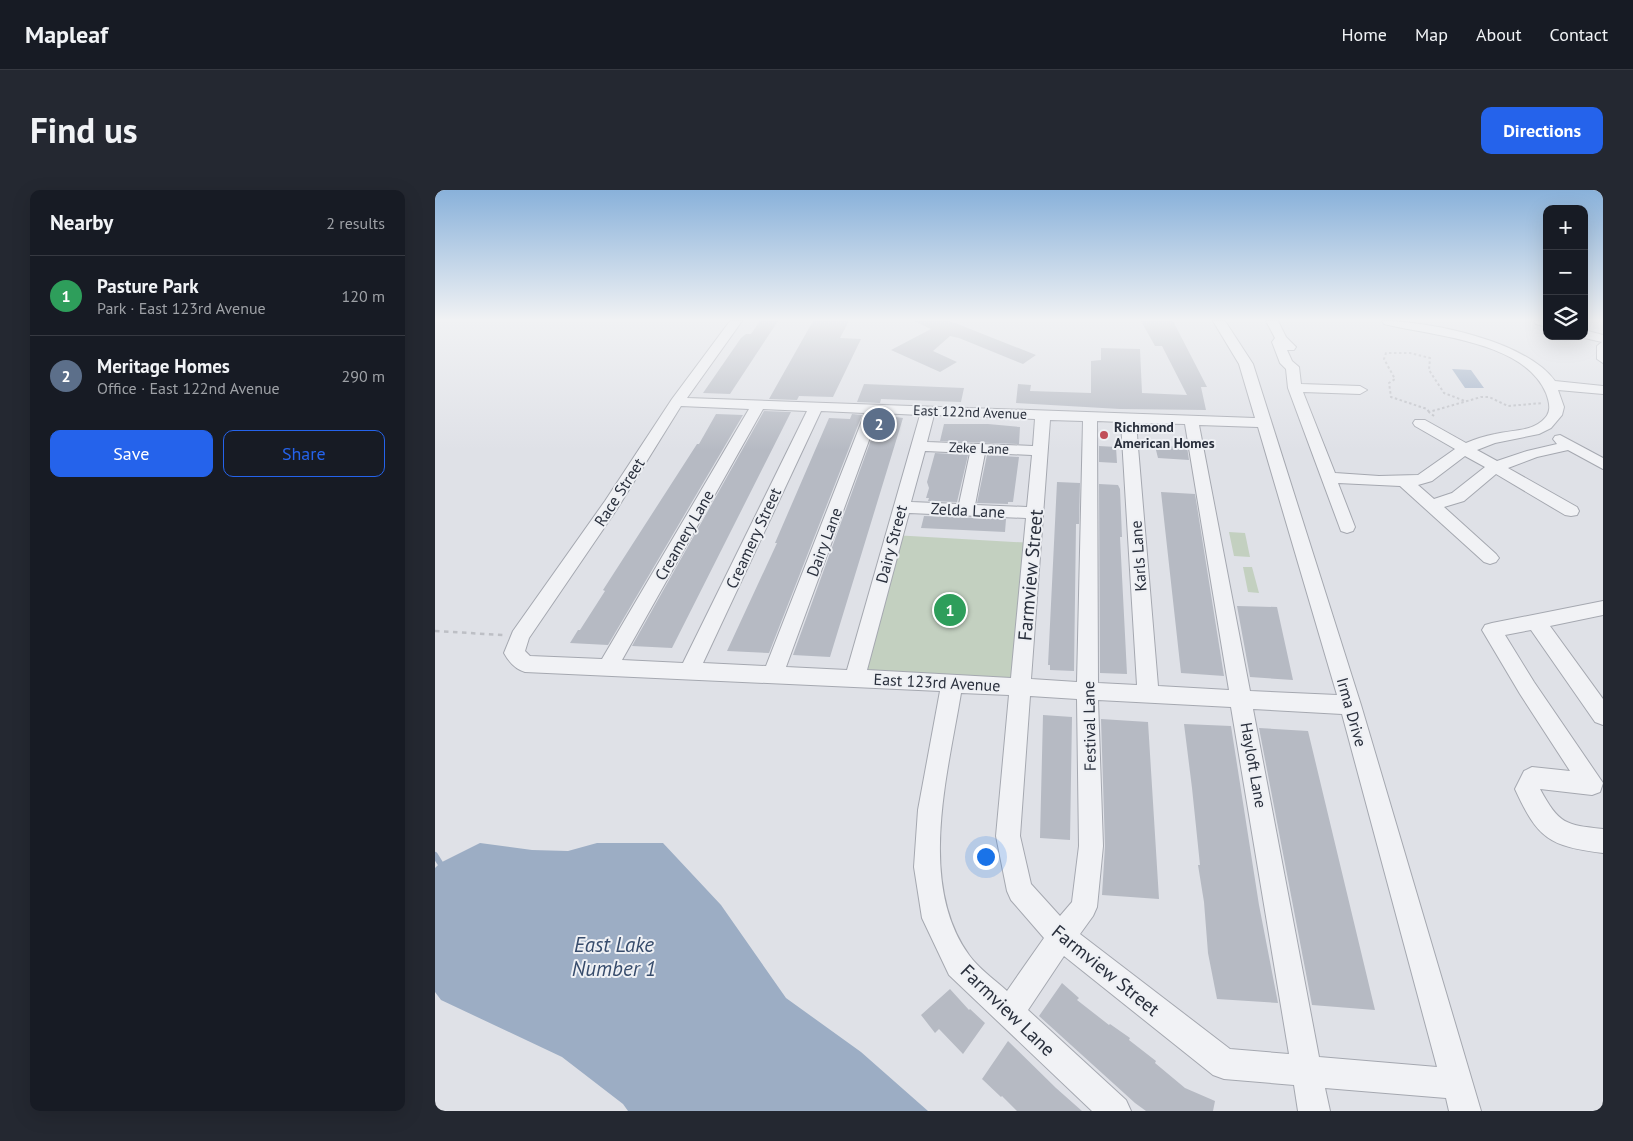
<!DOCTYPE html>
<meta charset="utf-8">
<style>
:root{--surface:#171b24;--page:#242831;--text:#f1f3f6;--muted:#9ea1a6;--line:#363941;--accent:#2563eb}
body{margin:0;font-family:"PT Sans",sans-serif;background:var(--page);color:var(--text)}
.controls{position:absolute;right:15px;top:15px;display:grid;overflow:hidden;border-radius:10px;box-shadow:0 5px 20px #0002}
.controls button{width:45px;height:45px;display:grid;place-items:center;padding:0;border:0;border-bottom:1px solid var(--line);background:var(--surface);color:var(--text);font:25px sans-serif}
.you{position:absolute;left:550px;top:666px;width:18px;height:18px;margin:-12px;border:4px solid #fff;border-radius:50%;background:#1a73e8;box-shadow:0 0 0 8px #1a73e833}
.badge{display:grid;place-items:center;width:32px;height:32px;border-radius:50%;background:var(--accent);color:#fff;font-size:16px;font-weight:700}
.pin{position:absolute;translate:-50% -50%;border:2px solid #fff;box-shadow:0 1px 5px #0006}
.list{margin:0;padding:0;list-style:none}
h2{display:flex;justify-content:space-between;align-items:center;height:65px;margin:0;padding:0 20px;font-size:21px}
h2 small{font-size:16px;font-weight:400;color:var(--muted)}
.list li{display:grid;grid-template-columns:32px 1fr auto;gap:15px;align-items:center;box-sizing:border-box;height:80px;padding:0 20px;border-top:1px solid var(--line)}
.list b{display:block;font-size:19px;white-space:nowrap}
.list p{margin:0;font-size:16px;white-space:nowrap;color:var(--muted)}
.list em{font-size:16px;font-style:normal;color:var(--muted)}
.actions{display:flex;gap:10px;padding:15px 20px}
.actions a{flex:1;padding:11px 0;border:1px solid var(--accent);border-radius:10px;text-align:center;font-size:18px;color:var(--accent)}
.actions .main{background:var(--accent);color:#fff}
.icon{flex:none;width:28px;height:28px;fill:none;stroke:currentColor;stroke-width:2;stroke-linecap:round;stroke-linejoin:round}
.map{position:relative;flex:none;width:1168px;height:921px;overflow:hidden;border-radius:10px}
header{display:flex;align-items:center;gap:30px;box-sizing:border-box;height:70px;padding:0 25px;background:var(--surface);border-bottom:1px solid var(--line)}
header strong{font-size:24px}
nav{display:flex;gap:28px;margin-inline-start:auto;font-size:18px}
.intro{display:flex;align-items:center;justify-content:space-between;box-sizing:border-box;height:120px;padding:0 30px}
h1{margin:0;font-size:35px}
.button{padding:12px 22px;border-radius:10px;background:var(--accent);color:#fff;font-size:18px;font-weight:700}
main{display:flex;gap:30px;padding:0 30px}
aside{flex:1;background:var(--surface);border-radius:10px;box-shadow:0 5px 20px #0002}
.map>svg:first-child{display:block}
.green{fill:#c3d0c0}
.water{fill:#9cadc4}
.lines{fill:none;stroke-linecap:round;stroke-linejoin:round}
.stream{stroke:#9cadc4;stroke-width:6}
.building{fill:#b6bac3}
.minor-casing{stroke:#a5a8b0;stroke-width:2}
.path-far1{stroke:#bdbfc5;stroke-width:2;stroke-dasharray:2.5 2.5;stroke-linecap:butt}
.path{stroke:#bdbfc5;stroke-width:2.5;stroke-dasharray:4.5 4.5;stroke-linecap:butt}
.minor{fill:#f1f2f5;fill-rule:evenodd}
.poi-dot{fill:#c14e59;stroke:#eef0f4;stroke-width:2}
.labels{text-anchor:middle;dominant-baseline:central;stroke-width:4;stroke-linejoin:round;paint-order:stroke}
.far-street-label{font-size:14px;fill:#292f3c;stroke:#eef0f4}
.far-poi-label{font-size:14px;font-weight:bold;fill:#292f3c;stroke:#eef0f4;text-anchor:start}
.street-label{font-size:16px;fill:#292f3c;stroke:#eef0f4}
.near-street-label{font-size:19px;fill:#292f3c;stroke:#eef0f4}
.near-water-label{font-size:21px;font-style:italic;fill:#374c6c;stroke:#eef0f4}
</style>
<header>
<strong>Mapleaf</strong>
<nav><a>Home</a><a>Map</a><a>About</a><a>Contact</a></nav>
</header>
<div class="intro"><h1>Find us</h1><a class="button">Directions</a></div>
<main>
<aside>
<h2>Nearby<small>2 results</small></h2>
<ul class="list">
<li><span class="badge" style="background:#2e9e5b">1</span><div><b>Pasture Park</b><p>Park · East 123rd Avenue</p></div><em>120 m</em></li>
<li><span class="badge" style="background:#5c6f8a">2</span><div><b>Meritage Homes</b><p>Office · East 122nd Avenue</p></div><em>290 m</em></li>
</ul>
<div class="actions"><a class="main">Save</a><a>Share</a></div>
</aside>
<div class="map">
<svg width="1168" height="921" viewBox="0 0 1168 921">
<rect width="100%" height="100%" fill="#dfe1e7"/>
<path class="green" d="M794 342 810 343 815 367 799 366Z
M458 345 598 353 586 497 420 488Z
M808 377H817L824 403 813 402Z"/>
<path class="water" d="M1017 179 1036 180 1049 198H1030Z
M45 653 97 660 133 661 162 653H228L286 715 351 808 426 862 493 921H193L188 914 127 867 6 810 0 802V678L5 673Z"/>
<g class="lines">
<path class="stream" d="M0 665 5 673"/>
</g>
<path class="building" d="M325 131H343L295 204 268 203 306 148 311 144H316Z
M378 131H414L405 148 426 149 398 207 364 206 362 210 334 209Z
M479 131H515L601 165 588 174 524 148 515 146 498 161 522 172 505 182 456 160 496 139Z
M706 131H738L772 197H766L771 220 685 219 581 213 583 194 596 195 595 201 656 203V171L666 170V158L705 159 707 203 752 205 727 156H720Z
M429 194 529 198 526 212 446 209 445 213 422 212Z
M329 221 356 222 237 458 197 456Z
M281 224 308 225 173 455 135 453 143 440H145L170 401 168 400 262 254H264Z
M417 224 427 225 334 463 292 461 342 353H340L394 228 415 229Z
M445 225 468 228 395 467 358 465Z
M509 234H553L585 237 584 254 505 251Z
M664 256 681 257 682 273 664 272Z
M720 256 752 257 754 270 723 268Z
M500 263 533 265 522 312 493 311 494 308H491L494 298 492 292Z
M552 265 584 267 578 312H573V314L542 313Z
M622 292 645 293 644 334H641L639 481 615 480V475H613Z
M664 294 683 295 685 299 687 347H685L692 484 665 483Z
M726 302 760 304 789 486 746 483Z
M489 326 571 329 570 342 486 338Z
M802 416 842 417 858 490 815 487Z
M608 525 637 527 635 650 605 648Z
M666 529 713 532 724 709 667 705 670 656Z
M749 534 796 536 824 715 843 813 782 809 773 763 769 712 763 675H765L757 598Z
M824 538 873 541 940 820 877 815Z
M627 793 644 808 642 810 674 835 675 834 695 848 694 850 721 871 720 873 750 898 780 911 778 921H711L700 913 604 826Z
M515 799 534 820 535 819 550 833 528 864 504 839 500 843 486 825Z
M573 851 621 898 647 921H582L567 906 566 907 547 889Z"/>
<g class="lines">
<g class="minor-casing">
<path id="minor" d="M295 131H307L252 208 820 228 804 174 778 131H790L818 174 926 515 1046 921H1014L1011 908 890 898 895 921H863L859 895 789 889 778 885 629 766 593 820 691 910 696 921H657L514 785 487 728 479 677 483 620 505 501 90 482C80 479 74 472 69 463L78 441 170 311 237 209ZM246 216 314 219 167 469 95 466 90 461 94 448 182 319ZM328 219 372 221 248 473 187 470ZM386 221 430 223 331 476 268 473ZM444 223 485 225 412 480 351 477ZM499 225 600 229 598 256 492 252ZM615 230 648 231 642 492 596 489ZM662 231 686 232 702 495 663 493ZM701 233 750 234 794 500 723 496ZM764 235 823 237 902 505 815 501ZM490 261 535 263 524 314 476 312ZM550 263 597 265 592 317 540 315ZM474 323 591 328 576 488 432 480ZM526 503 574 505 561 646 572 701 576 710 609 748 572 801C560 790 543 778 534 765 482 693 513 583 526 503ZM595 506 642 509 644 656 637 712 625 726 596 694 585 646ZM663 510 796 517 854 864 795 859 645 744 658 726 662 717 668 656ZM818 519 907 524 1002 877 884 867Z
M831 131H843L851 147 861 157 859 160H852L857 171 864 177 866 194 925 196 932 200 925 204 868 202 900 283 944 286 983 285 1020 259 980 236 978 233 980 230H990L1031 253C1040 249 1050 246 1060 244 1076 240 1094 242 1107 231 1117 223 1115 214 1111 203 1089 151 998 146 949 134L947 131C995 131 1091 151 1120 191L1168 196V204L1123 200 1129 217 1127 225 1116 238 1104 244 1060 253 1042 260 1062 271 1092 261 1122 254 1118 249 1120 246 1125 245 1168 268V279L1133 260 1102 267 1073 278 1142 317 1144 321 1142 325 1136 326 1130 325 1061 284 1029 311 1009 317 1061 364 1064 368 1061 372 1055 374 1049 372 965 296 903 293 920 337 918 341 912 343 906 341 853 198 851 179 845 173 837 152 840 148ZM1030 266 1050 277 1017 303 999 309 983 295 997 291Z
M1099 131H1112V137L1101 134Z
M1149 140 1168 145V173L1162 169V156L1167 152 1145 147 1149 146Z
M1168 411V425L1115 436 1168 509V535L1160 532 1096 440 1070 445 1099 492 1168 593 1165 602 1157 605 1105 599C1124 634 1130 635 1168 639V663C1114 656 1103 649 1080 599L1089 581 1097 577 1135 581 1085 504 1047 440 1050 435 1057 433Z"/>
</g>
<path class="path-far1" d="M994 222 992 219 956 207 954 193 960 189 949 169 951 163H975L995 168 994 180 1009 203 1030 211
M999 226 994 222 1046 207H1054L1073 216 1108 213"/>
<path class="path" d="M0 441 68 445"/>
<use href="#minor" class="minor"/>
</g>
<linearGradient id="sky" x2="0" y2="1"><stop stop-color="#89b1da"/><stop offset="0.5" stop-color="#f1f2f4"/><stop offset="1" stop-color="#f1f2f4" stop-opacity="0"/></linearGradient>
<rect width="1168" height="260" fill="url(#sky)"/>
<circle class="poi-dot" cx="669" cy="245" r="5"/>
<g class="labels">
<g class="far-street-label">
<text transform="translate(535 222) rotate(2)">East 122nd Avenue</text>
<text transform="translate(544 258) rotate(2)">Zeke Lane</text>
</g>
<g class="far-poi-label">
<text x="679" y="237">Richmond<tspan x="679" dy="16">American Homes</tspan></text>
</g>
<g class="street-label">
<text transform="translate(184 302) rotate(-57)">Race Street</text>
<text transform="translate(533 320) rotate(3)">Zelda Lane</text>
<text transform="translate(249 345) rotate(-60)">Creamery Lane</text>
<text transform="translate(318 348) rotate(-65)">Creamery Street</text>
<text transform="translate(389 352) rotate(-69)">Dairy Lane</text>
<text transform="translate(456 354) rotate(-75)">Dairy Street</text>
<text transform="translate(703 366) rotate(-94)">Karls Lane</text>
<text transform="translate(502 492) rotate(3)">East 123rd Avenue</text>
<text transform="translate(917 522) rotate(74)">Irma Drive</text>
<text transform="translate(654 536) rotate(-91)">Festival Lane</text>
<text transform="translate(819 575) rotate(80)">Hayloft Lane</text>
</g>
<g class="near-street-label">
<text transform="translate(595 385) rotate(-85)">Farmview Street</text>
<text transform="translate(671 780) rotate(39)">Farmview Street</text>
<text transform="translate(573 820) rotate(44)">Farmview Lane</text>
</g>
<g class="near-water-label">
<text x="179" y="754">East Lake<tspan x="179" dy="24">Number 1</tspan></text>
</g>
</g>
</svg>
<div class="controls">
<button>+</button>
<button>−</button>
<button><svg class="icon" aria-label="layers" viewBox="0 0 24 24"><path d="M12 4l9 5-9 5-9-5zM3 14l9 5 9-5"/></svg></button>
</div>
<div class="you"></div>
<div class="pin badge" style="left:515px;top:420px;background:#2e9e5b">1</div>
<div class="pin badge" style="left:444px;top:234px;background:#5c6f8a">2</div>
</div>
</main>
